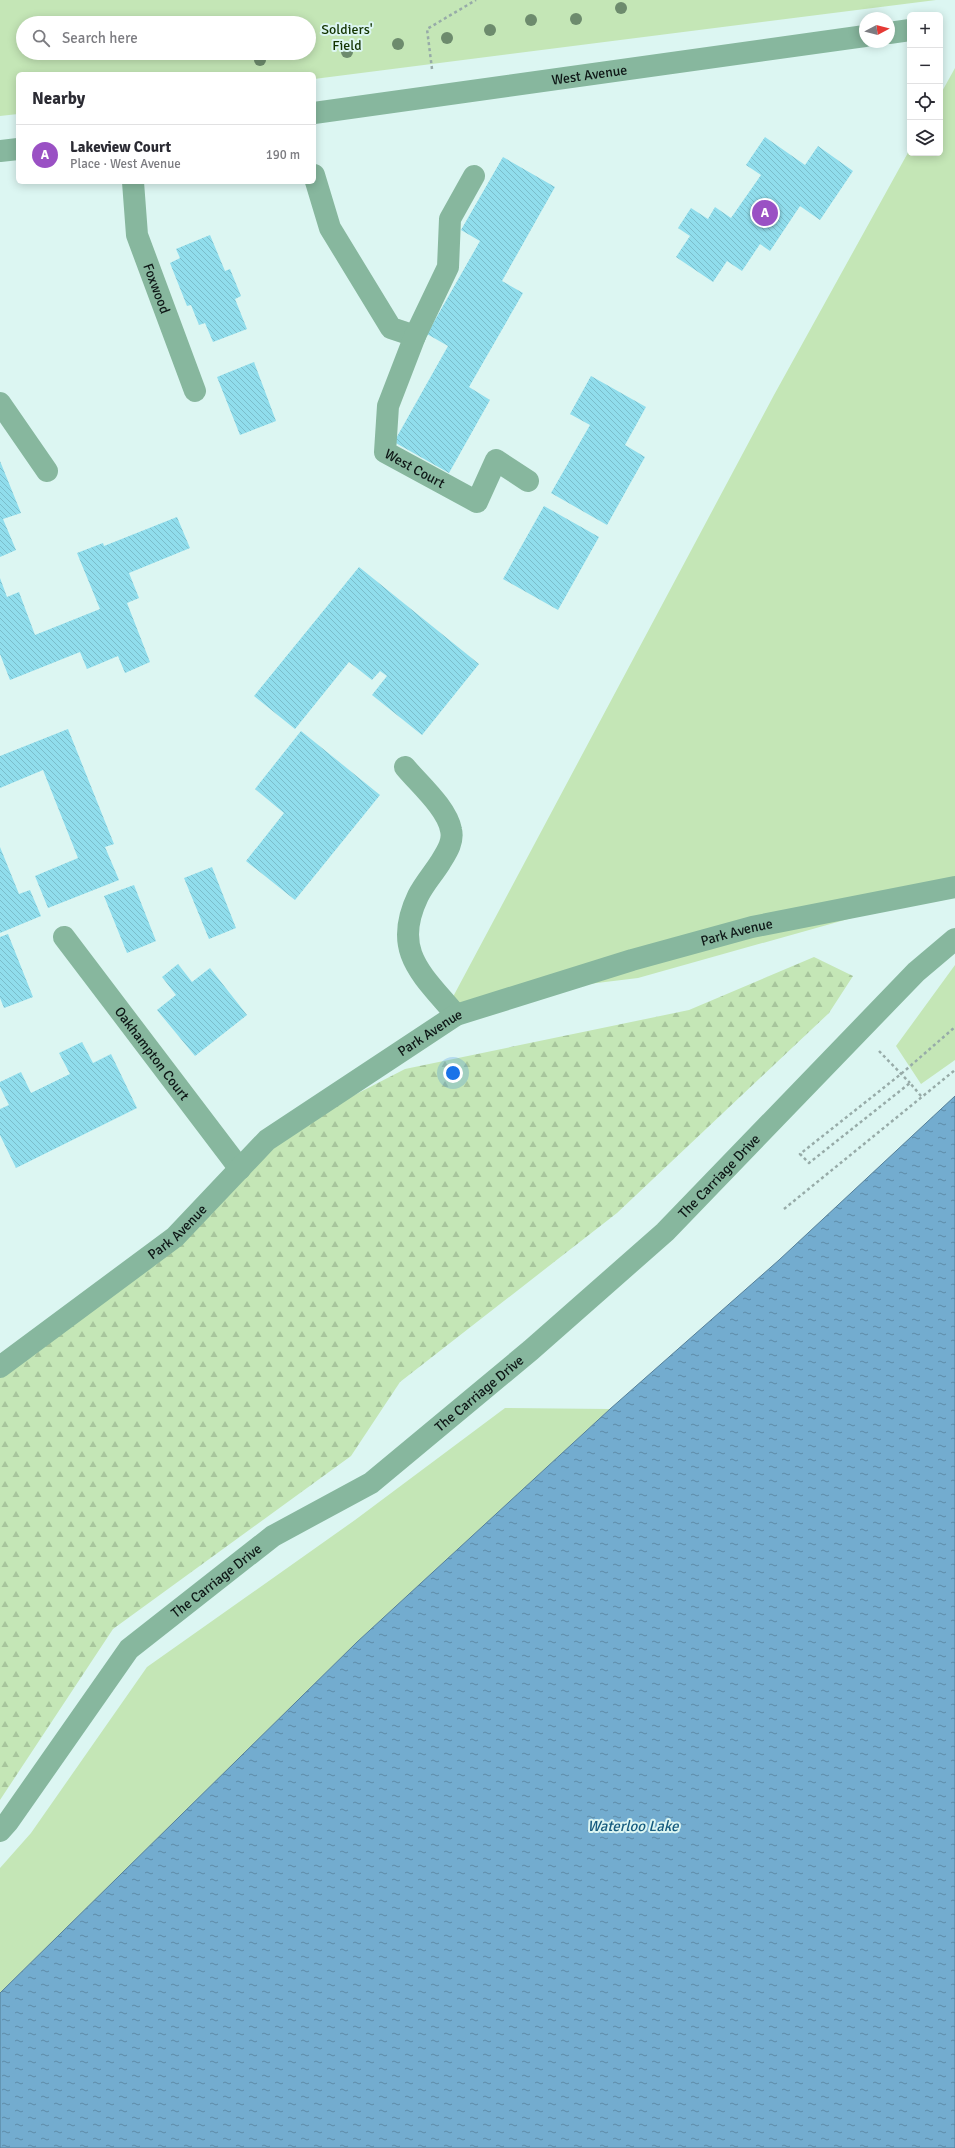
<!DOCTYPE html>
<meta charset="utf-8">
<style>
:root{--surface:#fff;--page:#f2f2f3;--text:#2b2b33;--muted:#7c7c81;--line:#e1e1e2;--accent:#9a51c4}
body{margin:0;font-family:Signika,sans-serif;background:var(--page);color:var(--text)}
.controls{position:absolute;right:12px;top:12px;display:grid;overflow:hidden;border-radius:6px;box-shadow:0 2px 10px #0003}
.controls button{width:36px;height:36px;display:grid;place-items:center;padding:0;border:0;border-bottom:1px solid var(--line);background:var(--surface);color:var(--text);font:20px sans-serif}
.compass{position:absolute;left:859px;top:12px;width:36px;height:36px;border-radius:50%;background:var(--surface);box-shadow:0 2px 10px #0003;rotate:83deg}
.you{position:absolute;left:453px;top:1073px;width:14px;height:14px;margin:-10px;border:3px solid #fff;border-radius:50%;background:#1a73e8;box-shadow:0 0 0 6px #1a73e833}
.badge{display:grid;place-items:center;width:26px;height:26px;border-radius:50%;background:var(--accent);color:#fff;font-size:13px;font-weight:700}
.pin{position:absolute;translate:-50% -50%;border:2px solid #fff;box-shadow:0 1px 4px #0006}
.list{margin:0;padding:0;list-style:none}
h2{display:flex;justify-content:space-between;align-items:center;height:52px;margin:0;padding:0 16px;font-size:17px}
h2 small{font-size:13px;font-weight:400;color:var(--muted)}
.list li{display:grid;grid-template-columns:26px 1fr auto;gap:12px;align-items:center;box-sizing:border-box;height:60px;padding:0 16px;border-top:1px solid var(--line)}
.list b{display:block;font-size:15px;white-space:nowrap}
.list p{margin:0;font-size:13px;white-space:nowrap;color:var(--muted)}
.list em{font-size:13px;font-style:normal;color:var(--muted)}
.icon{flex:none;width:22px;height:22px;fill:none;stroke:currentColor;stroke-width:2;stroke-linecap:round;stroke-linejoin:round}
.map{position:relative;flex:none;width:955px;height:2148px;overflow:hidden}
.search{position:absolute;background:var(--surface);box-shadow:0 2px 10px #0003;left:16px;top:16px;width:300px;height:44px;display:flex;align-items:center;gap:10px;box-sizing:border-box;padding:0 14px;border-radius:22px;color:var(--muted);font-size:15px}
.panel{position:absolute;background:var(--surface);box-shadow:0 2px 10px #0003;left:16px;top:72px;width:300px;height:112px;border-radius:6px}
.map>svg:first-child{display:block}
.green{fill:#c4e6b6;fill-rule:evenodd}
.forest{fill:url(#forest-firs)}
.water{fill:url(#water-ripples);stroke:#557f98}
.building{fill:url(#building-back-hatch)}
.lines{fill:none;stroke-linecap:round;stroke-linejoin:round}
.path{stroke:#97aba8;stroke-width:2.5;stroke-dasharray:3 3;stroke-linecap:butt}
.minor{stroke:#87b79e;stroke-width:22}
.tree{fill:#6d8b6d}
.labels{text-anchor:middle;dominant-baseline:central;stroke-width:4;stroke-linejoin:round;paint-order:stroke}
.park-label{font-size:14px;fill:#123300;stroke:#dcf6f2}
.street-label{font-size:14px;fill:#0e1716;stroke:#dcf6f2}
.water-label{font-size:15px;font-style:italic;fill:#165b7e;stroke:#dcf6f2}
</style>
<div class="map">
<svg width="955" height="2148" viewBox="0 0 955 2148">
<defs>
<pattern id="forest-firs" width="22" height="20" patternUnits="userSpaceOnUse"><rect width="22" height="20" fill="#c4e6b6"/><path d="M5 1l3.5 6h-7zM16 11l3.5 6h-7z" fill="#a7c59c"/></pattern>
<pattern id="water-ripples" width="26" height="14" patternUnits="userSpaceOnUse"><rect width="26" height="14" fill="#73accf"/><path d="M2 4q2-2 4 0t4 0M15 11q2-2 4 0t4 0" fill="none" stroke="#5d8ba7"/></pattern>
<pattern id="building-back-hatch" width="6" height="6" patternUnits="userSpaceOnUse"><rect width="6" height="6" fill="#90ddec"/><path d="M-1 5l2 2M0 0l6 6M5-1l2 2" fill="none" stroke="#7bbdca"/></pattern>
</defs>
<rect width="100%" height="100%" fill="#dcf6f2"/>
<path class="green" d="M0 0H936L314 79V74H18V114L0 116ZM23 23H309V53H23Z
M955 68V889L638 978 531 991 447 1008 774 395 910 149V153H940V95Z
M955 965V1060L921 1084 896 1046Z
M505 1408 610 1409 357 1642 0 1993V1868L31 1833 147 1667 355 1520Z"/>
<path class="forest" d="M814 957 853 976 829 1013 617 1213 400 1382 351 1456 113 1629 0 1800V1367L175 1237 267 1140 405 1069 689 1010Z"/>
<path class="water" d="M955 1096V2148H0V1993L357 1642 610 1409 779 1260Z"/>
<path class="building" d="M765 137 805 165 818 146 853 171 820 220 800 206 770 251 760 244 742 271 727 261 713 282 676 257 690 236 678 228 691 208 708 219 715 207 731 218 761 175 746 165Z
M503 157 555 187 502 281 523 293 469 387 490 400 449 473 394 442 448 346 427 334 480 241 461 230Z
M210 235 225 271 230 269 241 296 235 299 247 329 213 342 205 323 199 325 191 305 187 306 170 263 180 258 176 249Z
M254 362 276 421 240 435 217 377Z
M591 376 646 407 625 445 645 457 607 525 551 493 590 425 570 414Z
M0 461 21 513 3 519 16 550 0 557Z
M544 506 599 537 558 610 503 579Z
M177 517 190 548 129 573 139 598 127 603 150 662 125 673 118 656 87 669 80 652 10 680 0 654V578L7 597 19 592 35 635 100 609 77 553 103 543 104 546Z
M359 567 479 664 422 735 372 695 387 676 380 671 372 680 349 662 295 729 254 696Z
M68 729 114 844 105 847 119 880 48 908 35 876 78 858 43 770 0 788V756Z
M301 731 380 795 295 900 246 861 284 813 255 789Z
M0 847 19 894 30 890 41 916 0 933Z
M212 867 236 928 209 939 184 878Z
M134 885 156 941 127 953 104 896Z
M8 934 33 997 4 1008 0 998V937Z
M178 964 192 982 210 968 247 1015 195 1056 157 1010 176 995 162 977Z
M82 1042 93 1063 111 1054 137 1108 16 1168 0 1135V1109L9 1105 0 1087V1082L21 1072 31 1093 70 1074 59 1053Z"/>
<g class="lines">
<path class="path" d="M432 69 427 29 476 0
M879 1051 910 1083
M921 1096 910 1083 809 1163 800 1154 901 1074 955 1027
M784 1209 955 1070"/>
<g class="minor">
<path d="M889 33 910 30"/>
<path id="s1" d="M314 113 865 36"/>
<path d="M0 151 18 149"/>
<path d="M314 175 330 228 391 328 415 336"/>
<path id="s2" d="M474 176 450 219 448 267 415 336 388 406 385 452 477 502 496 460 528 481"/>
<path id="s3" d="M133 182 137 235 195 391"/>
<path d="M0 403 47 471"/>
<path d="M405 767C419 784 447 808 451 830 454 842 446 853 440 863 433 874 424 884 418 896 391 952 423 975 456 1015"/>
<path id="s4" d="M64 937 240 1169"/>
<path id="s5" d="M0 1367 175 1237 267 1140 456 1015 632 960 752 927 955 887"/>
<path id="s6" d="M0 1831 8 1822 129 1649 273 1536 371 1483 531 1350 665 1232 916 972 955 939"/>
</g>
</g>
<g class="tree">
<circle cx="621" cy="8" r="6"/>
<circle cx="576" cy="19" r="6"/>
<circle cx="531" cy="20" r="6"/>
<circle cx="490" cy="30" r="6"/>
<circle cx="447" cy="38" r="6"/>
<circle cx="398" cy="44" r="6"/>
<circle cx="347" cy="52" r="6"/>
<circle cx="260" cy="60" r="6"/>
</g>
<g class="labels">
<g class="park-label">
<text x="347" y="29">Soldiers'<tspan x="347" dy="16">Field</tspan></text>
</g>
<g class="street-label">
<text stroke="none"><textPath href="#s1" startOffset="278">West Avenue</textPath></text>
<text stroke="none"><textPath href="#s3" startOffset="110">Foxwood</textPath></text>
<text stroke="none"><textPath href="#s2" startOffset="329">West Court</textPath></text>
<text stroke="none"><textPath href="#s5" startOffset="871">Park Avenue</textPath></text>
<text stroke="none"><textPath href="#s5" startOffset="547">Park Avenue</textPath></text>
<text stroke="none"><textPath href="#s4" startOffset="146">Oakhampton Court</textPath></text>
<text stroke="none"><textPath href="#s6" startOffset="982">The Carriage Drive</textPath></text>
<text stroke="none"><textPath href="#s5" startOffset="223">Park Avenue</textPath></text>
<text stroke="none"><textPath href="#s6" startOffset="658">The Carriage Drive</textPath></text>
<text stroke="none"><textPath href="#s6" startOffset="334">The Carriage Drive</textPath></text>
</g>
<g class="water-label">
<text x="633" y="1826">Waterloo Lake</text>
</g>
</g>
</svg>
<div class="controls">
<button>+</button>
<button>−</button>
<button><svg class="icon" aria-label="locate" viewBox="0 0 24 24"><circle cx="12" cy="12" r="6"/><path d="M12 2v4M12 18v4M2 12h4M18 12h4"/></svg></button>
<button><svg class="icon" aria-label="layers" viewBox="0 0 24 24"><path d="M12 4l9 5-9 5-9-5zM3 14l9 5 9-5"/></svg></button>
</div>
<svg class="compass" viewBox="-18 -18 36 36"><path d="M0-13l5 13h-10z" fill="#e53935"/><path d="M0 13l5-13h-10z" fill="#7c7c81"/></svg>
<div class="you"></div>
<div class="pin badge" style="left:765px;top:213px">A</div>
<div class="search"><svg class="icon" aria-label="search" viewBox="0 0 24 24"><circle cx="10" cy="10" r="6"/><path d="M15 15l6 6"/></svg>Search here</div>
<section class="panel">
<h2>Nearby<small></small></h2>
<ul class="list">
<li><span class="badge">A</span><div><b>Lakeview Court</b><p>Place · West Avenue</p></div><em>190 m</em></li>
</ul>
</section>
</div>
